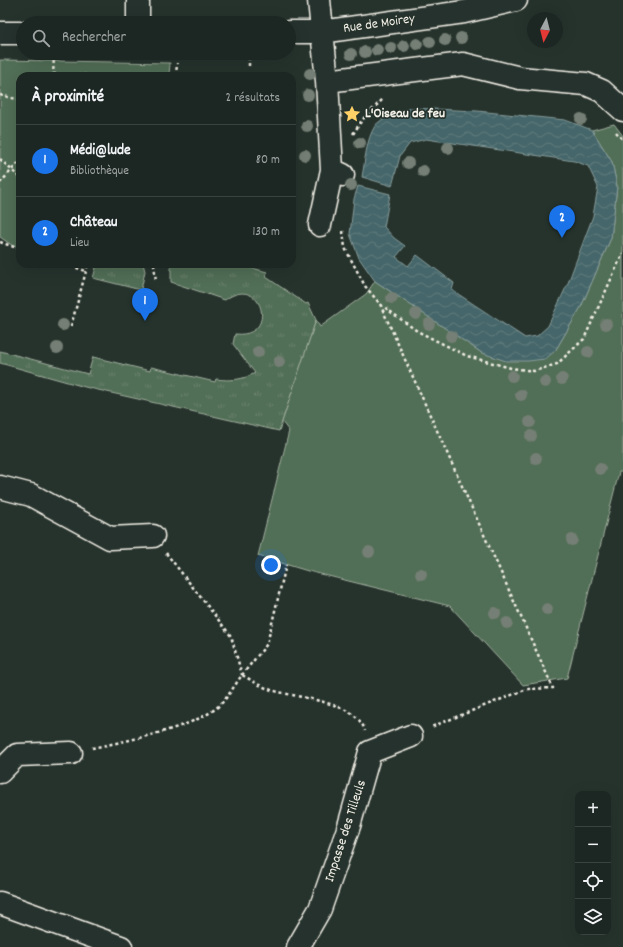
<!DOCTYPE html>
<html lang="fr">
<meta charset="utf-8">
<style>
:root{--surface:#1c2622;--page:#29322f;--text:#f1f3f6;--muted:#a0a5a5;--line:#3a4340;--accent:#1a73e8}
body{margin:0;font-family:Dekko,sans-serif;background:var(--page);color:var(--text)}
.controls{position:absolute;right:12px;bottom:12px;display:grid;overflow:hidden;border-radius:8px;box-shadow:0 4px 16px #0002}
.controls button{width:36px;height:36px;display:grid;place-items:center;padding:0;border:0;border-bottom:1px solid var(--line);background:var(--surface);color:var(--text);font:20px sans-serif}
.compass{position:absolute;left:527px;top:12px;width:36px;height:36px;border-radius:50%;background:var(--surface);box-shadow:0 4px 16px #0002;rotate:187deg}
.you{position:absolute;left:271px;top:565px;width:14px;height:14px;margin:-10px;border:3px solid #fff;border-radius:50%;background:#1a73e8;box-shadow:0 0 0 6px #1a73e833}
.badge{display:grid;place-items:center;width:26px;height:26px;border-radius:50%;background:var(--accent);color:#fff;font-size:13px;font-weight:700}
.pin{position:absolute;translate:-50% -33px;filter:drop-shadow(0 1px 2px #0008)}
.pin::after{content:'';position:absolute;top:21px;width:14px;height:12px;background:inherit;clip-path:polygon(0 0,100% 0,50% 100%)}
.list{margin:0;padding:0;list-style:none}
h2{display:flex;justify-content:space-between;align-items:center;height:52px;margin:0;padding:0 16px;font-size:17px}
h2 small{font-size:13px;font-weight:400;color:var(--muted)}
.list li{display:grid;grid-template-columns:26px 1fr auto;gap:12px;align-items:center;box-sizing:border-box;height:72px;padding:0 16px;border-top:1px solid var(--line)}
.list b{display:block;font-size:15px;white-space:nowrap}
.list p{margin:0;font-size:13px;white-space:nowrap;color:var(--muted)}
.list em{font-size:13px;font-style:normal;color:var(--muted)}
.icon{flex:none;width:22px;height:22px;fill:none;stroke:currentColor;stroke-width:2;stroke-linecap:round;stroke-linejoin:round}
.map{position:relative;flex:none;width:623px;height:947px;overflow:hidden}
.search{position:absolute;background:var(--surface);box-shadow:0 4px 16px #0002;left:16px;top:16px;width:280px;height:44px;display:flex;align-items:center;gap:10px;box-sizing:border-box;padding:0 14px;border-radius:22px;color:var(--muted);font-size:15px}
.panel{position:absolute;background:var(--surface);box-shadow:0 4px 16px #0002;left:16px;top:72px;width:280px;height:196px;border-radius:12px}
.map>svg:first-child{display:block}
.grass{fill:url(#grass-tufts);stroke:#a2b09f}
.park{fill:#516e56;stroke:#a2b09f}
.water{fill:url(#water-waves);stroke:#8a9e9c}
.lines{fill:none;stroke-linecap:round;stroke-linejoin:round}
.minor-casing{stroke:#f4f1e8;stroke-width:25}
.path{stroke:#f4f1e8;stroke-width:2.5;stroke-dasharray:3 3;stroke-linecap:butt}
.minor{stroke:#26332d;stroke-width:22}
.tree{fill:#747f74}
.labels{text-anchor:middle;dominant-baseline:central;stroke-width:3.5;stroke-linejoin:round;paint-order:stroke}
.street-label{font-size:14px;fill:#f4f1e8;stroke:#26332d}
.poi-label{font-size:14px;font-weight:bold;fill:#f4f1e8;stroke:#26332d;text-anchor:start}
</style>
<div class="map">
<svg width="623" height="947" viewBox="0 0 623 947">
<defs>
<pattern id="grass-tufts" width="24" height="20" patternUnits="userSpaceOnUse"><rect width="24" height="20" fill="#516e56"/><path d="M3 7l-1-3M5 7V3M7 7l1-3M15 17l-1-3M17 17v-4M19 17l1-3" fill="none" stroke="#6b836e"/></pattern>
<pattern id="water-waves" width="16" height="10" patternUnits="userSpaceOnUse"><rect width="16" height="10" fill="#44666a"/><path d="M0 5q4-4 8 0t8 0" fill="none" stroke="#607c7f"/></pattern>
</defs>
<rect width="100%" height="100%" fill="#26332d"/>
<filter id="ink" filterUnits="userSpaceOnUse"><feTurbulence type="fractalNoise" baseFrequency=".025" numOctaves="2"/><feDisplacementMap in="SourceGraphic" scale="8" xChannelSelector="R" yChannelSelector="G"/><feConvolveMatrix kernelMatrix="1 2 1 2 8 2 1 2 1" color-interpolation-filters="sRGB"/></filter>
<g filter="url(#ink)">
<path class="grass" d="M97 264H143L145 271 141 290 93 278Z
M171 264H237L267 272 266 277 306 304 308 303 316 320 279 431 85 387 0 363V351L88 374 93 357 150 371 151 367 215 382 216 379C230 381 243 380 255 373L233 344 235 334C280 339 262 272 225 300L171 282Z"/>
<path class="park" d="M0 60 170 63 169 76H20V248L13 246 0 237Z
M614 124 623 136V472H619L567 678 523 685 450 606 308 571 258 556 289 431 282 422 316 320 320 327 366 294 375 281 482 353 555 351 581 307 611 238 617 186 612 162 592 130Z"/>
<path class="water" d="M411 108 477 111 565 120 592 130 612 162 617 186 611 238 581 307 555 351 545 359 528 361H506L482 353 375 281 359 258 350 234 354 199 358 186 390 194 384 227 394 238 405 246 396 257 408 266 417 255 454 283 452 290 525 338 537 336 548 326 568 283 593 216 598 187 588 166 574 161 426 139 410 143 400 156 392 186 362 177C365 162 366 140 375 126 380 118 402 111 411 108Z"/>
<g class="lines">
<g class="minor-casing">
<path id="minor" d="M138 0V23
M319 0 327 81 332 170 343 175
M289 32H321L464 12 516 0
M0 33H23
M327 81 463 64 520 78 586 84 602 91 623 110
M320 225 332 170
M0 487 31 495 110 538 153 536
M0 772 17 755 71 753
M0 903 121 947
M298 947 320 909 349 826 370 752 411 736"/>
</g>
<path class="path" d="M249 66V53
M53 74 113 76
M53 76 54 56
M176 76 177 63
M0 95 20 100
M616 132 623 140
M353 134 362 120 384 98
M0 159 20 178
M0 183 20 161
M343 231 345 248 365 286 380 304 417 331 467 356 511 368 534 371 557 364 584 339 623 253
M0 242 20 249
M65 264 86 271
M154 264 156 281
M380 304 553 688 527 689 431 727
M71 326 88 264
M166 553 231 636 242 675
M242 675 267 644 286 565
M92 748C126 741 189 729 215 709 226 701 234 686 242 675 250 679 258 685 266 688 293 699 356 699 365 731"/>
<use href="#minor" class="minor"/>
</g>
<g class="tree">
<circle cx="461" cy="38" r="6"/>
<circle cx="445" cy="40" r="6"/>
<circle cx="430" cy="42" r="6"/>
<circle cx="417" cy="44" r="6"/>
<circle cx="404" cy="46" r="6"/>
<circle cx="391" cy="48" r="6"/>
<circle cx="377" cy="50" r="6"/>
<circle cx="365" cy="52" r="6"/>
<circle cx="351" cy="54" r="6"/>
<circle cx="310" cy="74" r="6"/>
<circle cx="308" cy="95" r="6"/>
<circle cx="581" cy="119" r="6"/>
<circle cx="307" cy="126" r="6"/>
<circle cx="360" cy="143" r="6"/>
<circle cx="448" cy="148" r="6"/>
<circle cx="305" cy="155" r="6"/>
<circle cx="408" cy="163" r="6"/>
<circle cx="423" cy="171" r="6"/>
<circle cx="351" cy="185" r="6"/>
<circle cx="392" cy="298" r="6"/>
<circle cx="416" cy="314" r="6"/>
<circle cx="429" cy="324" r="6"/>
<circle cx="606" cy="324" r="6"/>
<circle cx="63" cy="325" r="6"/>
<circle cx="451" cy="336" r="6"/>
<circle cx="57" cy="348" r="6"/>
<circle cx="258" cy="352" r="6"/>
<circle cx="588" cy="352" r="6"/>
<circle cx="279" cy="362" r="6"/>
<circle cx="512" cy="376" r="6"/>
<circle cx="562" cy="379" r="6"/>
<circle cx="545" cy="382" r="6"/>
<circle cx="521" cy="395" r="6"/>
<circle cx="530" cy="422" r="6"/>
<circle cx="531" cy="436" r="6"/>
<circle cx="536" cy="458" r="6"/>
<circle cx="600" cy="469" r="6"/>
<circle cx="572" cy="540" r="6"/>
<circle cx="369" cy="552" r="6"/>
<circle cx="421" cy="574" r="6"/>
<circle cx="547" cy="609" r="6"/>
<circle cx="495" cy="613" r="6"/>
<circle cx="507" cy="623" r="6"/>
</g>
</g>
<defs>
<g id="sight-bare" transform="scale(1.38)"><path d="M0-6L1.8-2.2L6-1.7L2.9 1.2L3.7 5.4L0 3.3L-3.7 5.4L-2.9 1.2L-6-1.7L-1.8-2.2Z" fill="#ffd166" stroke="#26332d" stroke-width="2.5" paint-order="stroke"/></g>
</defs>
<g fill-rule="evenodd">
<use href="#sight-bare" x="352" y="114"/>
</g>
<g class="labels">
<g class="street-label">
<text transform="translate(379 24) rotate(-8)">Rue de Moirey</text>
<text transform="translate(346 831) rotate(-72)">Impasse des Tilleuls</text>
</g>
<g class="poi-label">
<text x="365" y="114">L'Oiseau de feu</text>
</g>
</g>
</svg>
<div class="controls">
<button>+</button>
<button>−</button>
<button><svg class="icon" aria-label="locate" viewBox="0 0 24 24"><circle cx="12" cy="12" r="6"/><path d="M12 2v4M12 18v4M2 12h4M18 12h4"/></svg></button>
<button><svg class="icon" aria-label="layers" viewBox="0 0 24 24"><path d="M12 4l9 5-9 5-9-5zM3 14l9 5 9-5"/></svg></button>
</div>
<svg class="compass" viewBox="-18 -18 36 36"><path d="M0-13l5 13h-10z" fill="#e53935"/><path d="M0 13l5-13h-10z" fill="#a0a5a5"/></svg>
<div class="you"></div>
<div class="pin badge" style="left:145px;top:321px">1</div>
<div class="pin badge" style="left:562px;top:238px">2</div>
<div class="search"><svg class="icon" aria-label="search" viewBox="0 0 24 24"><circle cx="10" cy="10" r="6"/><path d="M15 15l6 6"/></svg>Rechercher</div>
<section class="panel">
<h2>À proximité<small>2 résultats</small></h2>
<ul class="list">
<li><span class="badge">1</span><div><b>Médi@lude</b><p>Bibliothèque</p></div><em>80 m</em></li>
<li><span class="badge">2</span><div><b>Château</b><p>Lieu</p></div><em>130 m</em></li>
</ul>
</section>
</div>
